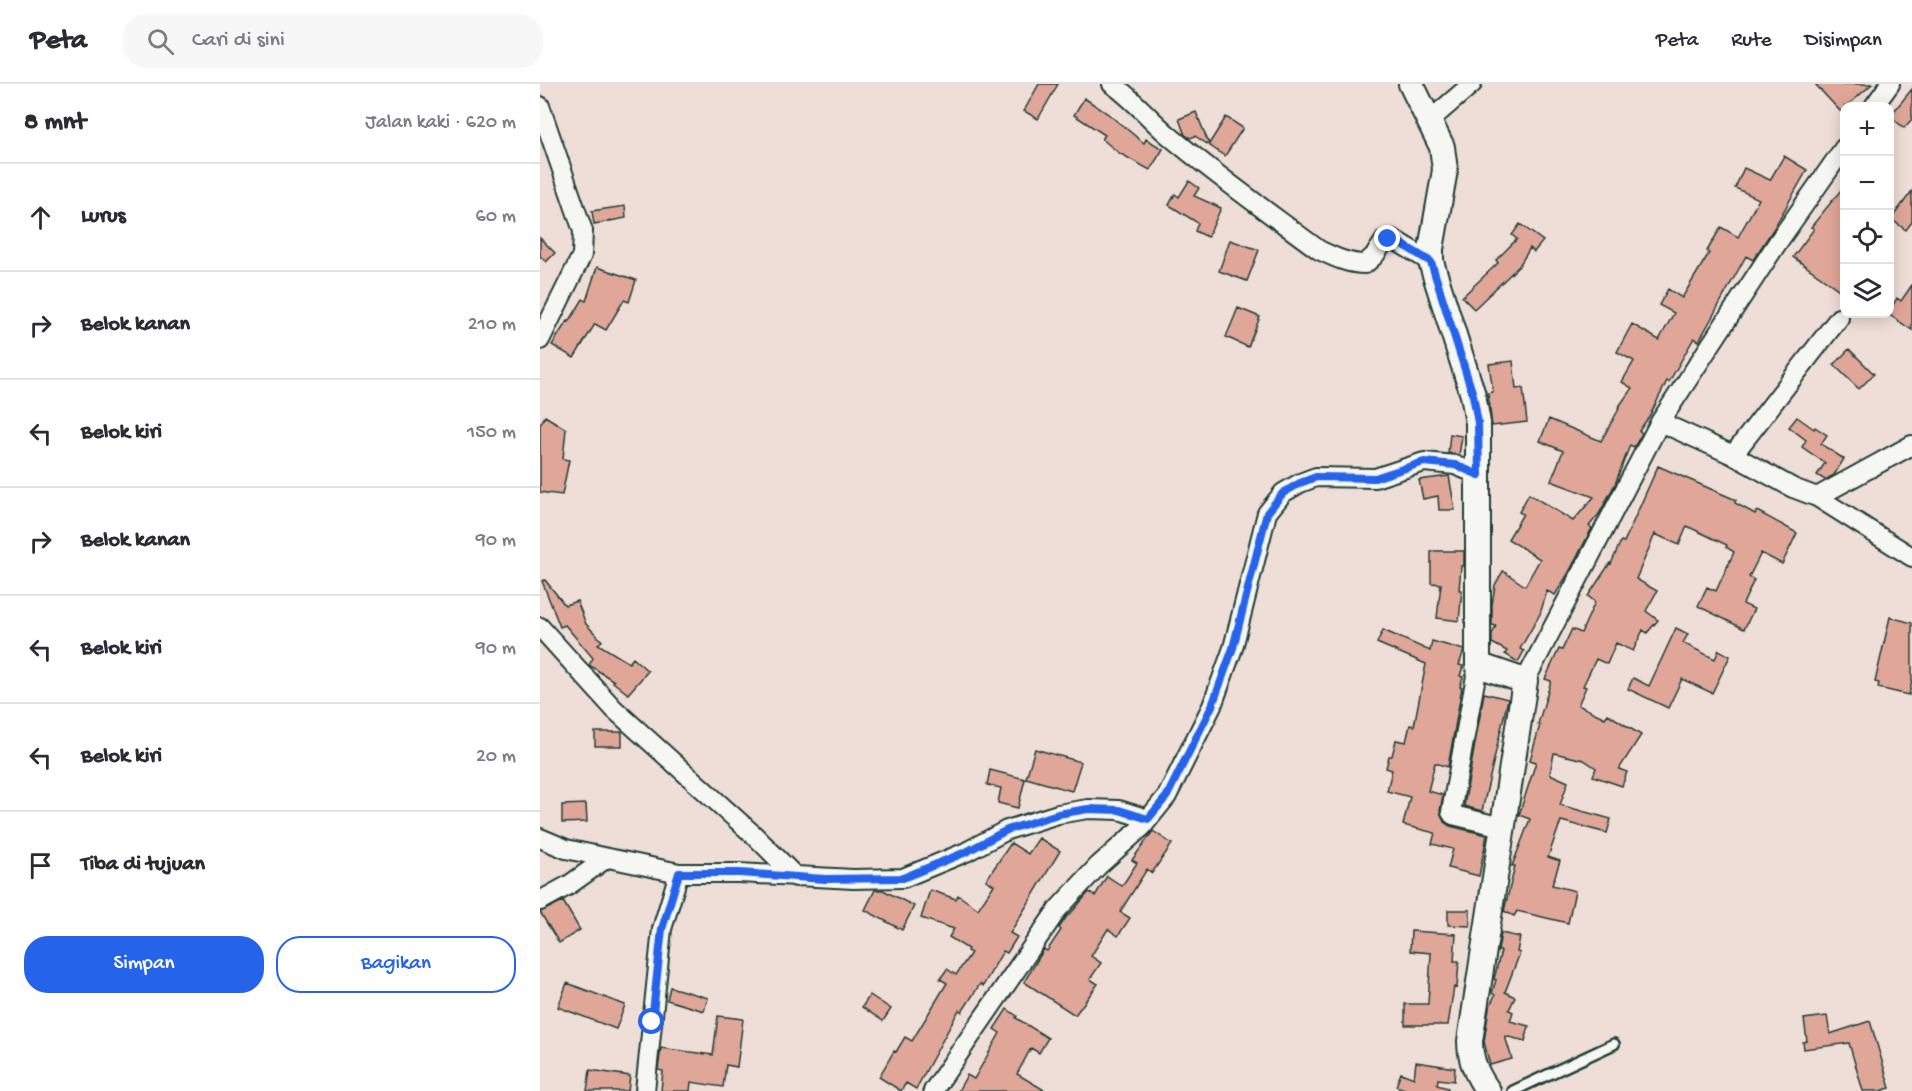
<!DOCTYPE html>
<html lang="id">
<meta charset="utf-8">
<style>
:root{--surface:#fff;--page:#f7f7f7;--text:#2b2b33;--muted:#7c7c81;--line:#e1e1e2;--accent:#2563eb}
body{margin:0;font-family:"Gochi Hand",sans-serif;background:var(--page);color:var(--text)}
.controls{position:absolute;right:18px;top:18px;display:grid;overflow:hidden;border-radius:12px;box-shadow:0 3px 15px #0003}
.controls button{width:54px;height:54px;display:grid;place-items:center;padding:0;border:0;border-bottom:2px solid var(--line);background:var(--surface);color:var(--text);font:30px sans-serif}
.stop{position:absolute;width:18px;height:18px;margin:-14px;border:4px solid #2563eb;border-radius:50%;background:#fff}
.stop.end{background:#2563eb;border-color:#fff;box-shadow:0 2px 6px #0008}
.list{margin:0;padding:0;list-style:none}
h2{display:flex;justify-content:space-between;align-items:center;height:78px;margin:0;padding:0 24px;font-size:26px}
h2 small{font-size:20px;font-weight:400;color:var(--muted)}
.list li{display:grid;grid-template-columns:39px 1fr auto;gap:18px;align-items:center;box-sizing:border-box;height:108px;padding:0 24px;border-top:2px solid var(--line)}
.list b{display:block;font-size:22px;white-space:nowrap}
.list em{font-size:20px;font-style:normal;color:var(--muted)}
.actions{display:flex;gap:12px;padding:18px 24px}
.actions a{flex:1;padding:14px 0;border:2px solid var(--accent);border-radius:24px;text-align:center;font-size:21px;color:var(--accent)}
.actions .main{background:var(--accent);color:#fff}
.icon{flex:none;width:33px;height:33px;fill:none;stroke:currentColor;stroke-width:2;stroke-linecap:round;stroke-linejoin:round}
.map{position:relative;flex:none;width:1372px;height:1007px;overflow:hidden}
header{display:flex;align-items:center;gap:36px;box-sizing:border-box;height:84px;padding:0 30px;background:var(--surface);border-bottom:2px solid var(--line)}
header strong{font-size:28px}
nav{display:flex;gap:33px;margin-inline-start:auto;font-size:21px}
.search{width:420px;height:54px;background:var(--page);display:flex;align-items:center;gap:15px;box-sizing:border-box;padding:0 21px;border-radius:24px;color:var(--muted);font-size:22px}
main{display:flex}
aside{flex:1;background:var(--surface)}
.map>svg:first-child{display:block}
.building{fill:#e0a799;stroke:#1f3d34;stroke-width:1.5}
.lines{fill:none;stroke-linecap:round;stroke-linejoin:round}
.lane-casing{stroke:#1f3d34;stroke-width:14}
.street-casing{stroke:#1f3d34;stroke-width:22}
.secondary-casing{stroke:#1f3d34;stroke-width:28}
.lane{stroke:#f6f6f2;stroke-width:9}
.street{stroke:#f6f6f2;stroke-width:18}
.secondary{stroke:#f6f6f2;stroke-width:24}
.route{stroke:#2563eb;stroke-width:8}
</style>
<header>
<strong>Peta</strong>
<div class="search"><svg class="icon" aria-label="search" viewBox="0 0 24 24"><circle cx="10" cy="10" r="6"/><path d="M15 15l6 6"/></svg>Cari di sini</div>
<nav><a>Peta</a><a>Rute</a><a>Disimpan</a></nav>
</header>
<main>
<aside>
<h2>8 mnt<small>Jalan kaki · 620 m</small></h2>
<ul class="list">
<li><svg class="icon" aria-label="ahead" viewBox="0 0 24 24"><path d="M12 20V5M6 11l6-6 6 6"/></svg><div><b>Lurus</b></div><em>60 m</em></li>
<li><svg class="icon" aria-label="right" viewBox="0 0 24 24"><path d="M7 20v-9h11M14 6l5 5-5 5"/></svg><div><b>Belok kanan</b></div><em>210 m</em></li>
<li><svg class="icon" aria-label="left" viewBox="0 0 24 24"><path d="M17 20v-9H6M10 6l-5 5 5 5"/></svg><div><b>Belok kiri</b></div><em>150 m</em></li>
<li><svg class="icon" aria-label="right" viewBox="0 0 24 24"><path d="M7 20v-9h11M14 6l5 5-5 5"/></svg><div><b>Belok kanan</b></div><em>90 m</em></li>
<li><svg class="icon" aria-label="left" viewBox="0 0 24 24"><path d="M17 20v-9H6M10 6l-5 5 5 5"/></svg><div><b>Belok kiri</b></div><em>90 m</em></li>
<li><svg class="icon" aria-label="left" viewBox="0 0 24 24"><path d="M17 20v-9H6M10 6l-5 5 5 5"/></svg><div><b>Belok kiri</b></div><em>20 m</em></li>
<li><svg class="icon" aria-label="arrive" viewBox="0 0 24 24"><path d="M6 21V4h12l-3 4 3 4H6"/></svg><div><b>Tiba di tujuan</b></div></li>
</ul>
<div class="actions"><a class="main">Simpan</a><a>Bagikan</a></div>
</aside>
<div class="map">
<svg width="1372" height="1007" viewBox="0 0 1372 1007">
<rect width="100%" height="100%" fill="#efded7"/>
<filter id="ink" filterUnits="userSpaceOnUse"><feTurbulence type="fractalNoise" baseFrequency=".0167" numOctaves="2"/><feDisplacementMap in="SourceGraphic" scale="12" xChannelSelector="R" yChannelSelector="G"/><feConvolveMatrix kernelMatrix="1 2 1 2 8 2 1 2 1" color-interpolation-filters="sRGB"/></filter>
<g filter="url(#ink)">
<path class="building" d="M499 0H518L498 35 484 27Z
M1275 0H1332L1307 22H1305L1301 28Z
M1372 5V35L1364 44 1350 32Z
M544 14 567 29 604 59 606 55 623 65 610 86 579 69 562 55 565 51 534 31Z
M656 28 669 60 686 33 703 44 685 72 655 52 650 54 645 51 639 35Z
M1244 72 1267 86 1234 144 1213 176 1206 172 1159 257 1154 254 1129 298 1127 297 1110 331 1099 347 1102 349 1094 363 1090 361 1075 400 1059 430 1049 442 1052 444 1028 490 1015 511 1007 507 1000 530 980 565 984 567 978 578 965 570 967 567 952 559V550L956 542 952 541V521L955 501 963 487 985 502 1000 475 968 455 983 430 979 428 989 410 1033 437 1054 413 1011 397 1023 367 1000 357 1009 335 1061 357 1079 325 1078 324 1092 304 1082 298 1094 277 1077 268 1092 240 1119 256 1134 229 1119 221 1128 205 1142 214 1169 169 1167 167 1181 143 1198 153 1219 115 1195 104 1204 84 1230 96Z
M649 97 659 104 654 112 681 124 668 153 655 147 658 139 629 121 635 110 639 113Z
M1305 101V210L1253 173 1274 145 1271 143Z
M1372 107V138L1366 146 1351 135Z
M85 122 86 134 54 140 52 127Z
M980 140 1003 157 994 168 990 164 979 182 934 225 922 213 958 179 956 176 977 155 972 151Z
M0 154 15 169 6 178 0 172Z
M690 156 719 166 707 197 679 187Z
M57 183 96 196 89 218 84 216 66 246 55 240 34 274 12 261 27 237 29 238 43 215 46 217Z
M1372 201V246L1348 230 1357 214 1361 217Z
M698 224 720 233 708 263 686 253Z
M1309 265 1334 290 1319 305 1294 281Z
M973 277 976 305 983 304 987 338 952 342 948 309 953 308 949 280Z
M5 332 26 345 23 375 29 376 22 411 0 408V341Z
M1257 333 1274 345 1275 343 1287 351 1281 360 1304 375 1294 391 1285 396 1277 391 1285 379 1262 363 1266 356 1249 343Z
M910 350 922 352 919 371 908 369Z
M1118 382 1196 416 1195 419 1215 430 1217 427 1257 449 1242 480 1221 469 1209 493 1214 496 1203 520 1214 525 1204 545 1158 522 1167 503 1176 507 1194 468 1186 463 1187 461 1147 442 1139 461 1115 450 1096 495 1117 507 1106 527 1118 536 1107 549 1103 546 1093 567 1076 559 1067 580 1056 575 1043 602 1046 603 1038 621 1065 634 1068 630 1101 651 1079 685 1087 688 1082 702 1053 692 1056 684 1044 676 1014 669 1010 690 1028 698 1020 721 1071 735 1067 749 1021 737 1008 773 1020 777 1012 801 1035 807 1028 839 977 827 974 832 964 827 975 782H972L990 735 979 731 996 678 990 676 1000 641 998 640 1011 597 1005 595 1019 565 1022 566 1032 545 1041 549 1055 518 1048 512 1070 479 1071 480 1081 457 1084 458Z
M909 392 915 426H899L898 412 883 415 879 396Z
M891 467H924V482H921L919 506H922L919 537 897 534 901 500 891 499Z
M5 496 25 521 37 517 46 540 62 557 58 560 89 579 93 574 108 587 88 610 73 598 74 597 49 581 53 574 25 541 20 543 2 497Z
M1350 533 1372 539V597L1369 611 1338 604 1339 599 1335 598Z
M1136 544 1148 550 1143 559 1175 575 1179 566 1190 572 1172 609 1142 595 1128 624 1088 605 1093 594 1109 602Z
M843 546 890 567 892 557 924 566 919 581 923 582 920 592 923 593 920 603H922L908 683 895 679 888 707 903 711 900 727 904 738 910 742 947 751 939 792 908 784 913 765 892 760 895 749 863 741 870 713 847 707 852 686 846 684 849 672H852L856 656 866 658 870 641 874 642 886 580 837 559Z
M944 609 968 615 942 727 924 722Z
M55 648H82V662H55Z
M495 665 541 678 532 707 486 694Z
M450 686 485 695 478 724 458 719 461 704 447 701Z
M46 720 47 738 22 739V721Z
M613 747 632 760 612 789 607 785 580 828 590 834 578 852 568 845 551 872 561 879 550 895 558 900 535 931 484 898 504 865 507 867 521 846 519 844 527 832 532 828 549 808 555 812 567 792 582 802 597 779 592 776Z
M499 754 520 767 470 849 477 853 467 869 463 867 443 902 440 900 422 928 419 926 376 1005 366 999 361 1007 339 993 354 967 356 968 365 953 372 957 407 899 400 895 407 885 416 891 431 869 427 867 428 865 409 853 414 845 381 834 390 806 416 815 418 811 438 825 454 801 446 796 471 759 488 770Z
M335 806H343L374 822 362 846 325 826Z
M23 817 40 846 19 859 0 828Z
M908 826H930V842L908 841Z
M871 847 916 850 914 877H919L917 904 914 903 908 941H865V920H888L891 869 870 867Z
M961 849 980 853 977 868 980 869 965 908 975 913 969 926 973 928 970 937 989 942 985 957 965 952 972 975 950 981 944 958 949 924 955 911 952 909 956 896 954 895 961 867H958Z
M27 899 85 921 76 945 18 923Z
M130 903 168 914 164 927 127 916Z
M330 911 351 925 343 937 322 923Z
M467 925 477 932 476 934 508 954 499 969 491 964 477 990 506 1007H418L427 991 434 995 460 949 454 945Z
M178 932 203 935 197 983 186 981 183 1003 151 998 150 1007H121L123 987 118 986 121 964 173 971Z
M1287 932 1290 950 1330 937 1350 1004 1340 1007H1323L1309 959 1264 965 1263 958 1267 957 1264 935Z
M876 978 915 984 914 997 898 995 897 1001 908 1004V1007H871L856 1002 861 989 874 994Z
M50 986 90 992 88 1007H47Z"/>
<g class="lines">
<g class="lane-casing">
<path id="lane" d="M973 1007 1074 960"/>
</g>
<g class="street-casing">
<path id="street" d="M572 0C592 14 608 33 626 49 675 91 728 128 779 166 794 173 808 180 825 180L835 171 845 156 853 155 891 178
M0 22 43 147 42 171 0 256
M1334 22 1350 0
M889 37 932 0
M1120 338 1193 371 1253 404 1277 413 1372 473
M1193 371 1299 234
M1277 413 1372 361
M0 543 74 625 216 753 256 793
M938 581 911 728 913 731 962 743
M985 597 1120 338 1238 158 1304 64
M0 754 26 765 139 789H199L313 795 363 794 426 768 467 746 518 730 548 725 579 726 608 735
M0 817 29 801 67 774
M105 1007 122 845 139 789
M393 1007 518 825 558 782 602 743 627 712 672 622 693 564 727 429 743 409 760 399 776 393 835 394 884 378 915 381 939 391"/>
</g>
<g class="secondary-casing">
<path id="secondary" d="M871 0 902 63 905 86 891 165V178L933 311 938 339V581L985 597 930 957C930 977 937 991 948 1007"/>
</g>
<use href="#lane" class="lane"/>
<use href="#street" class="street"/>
<use href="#secondary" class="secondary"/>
</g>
</g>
<g class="lines" filter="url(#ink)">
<path class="route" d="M112 938 122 845 139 789H199L285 795 363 794 426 768 467 746 518 730 548 725 579 726 608 735 627 712 672 622 693 564 727 429 743 409 760 399 776 393 835 394 884 378 915 381 939 391 938 339 933 311 891 178 860 159 848 155"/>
</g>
</svg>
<div class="controls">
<button>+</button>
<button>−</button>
<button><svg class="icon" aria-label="locate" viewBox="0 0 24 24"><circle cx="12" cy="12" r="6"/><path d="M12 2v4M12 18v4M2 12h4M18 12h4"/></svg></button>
<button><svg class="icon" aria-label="layers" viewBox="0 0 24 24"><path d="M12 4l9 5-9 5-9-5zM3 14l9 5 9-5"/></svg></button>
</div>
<div class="stop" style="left:112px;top:938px"></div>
<div class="stop end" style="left:848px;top:155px"></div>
</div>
</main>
